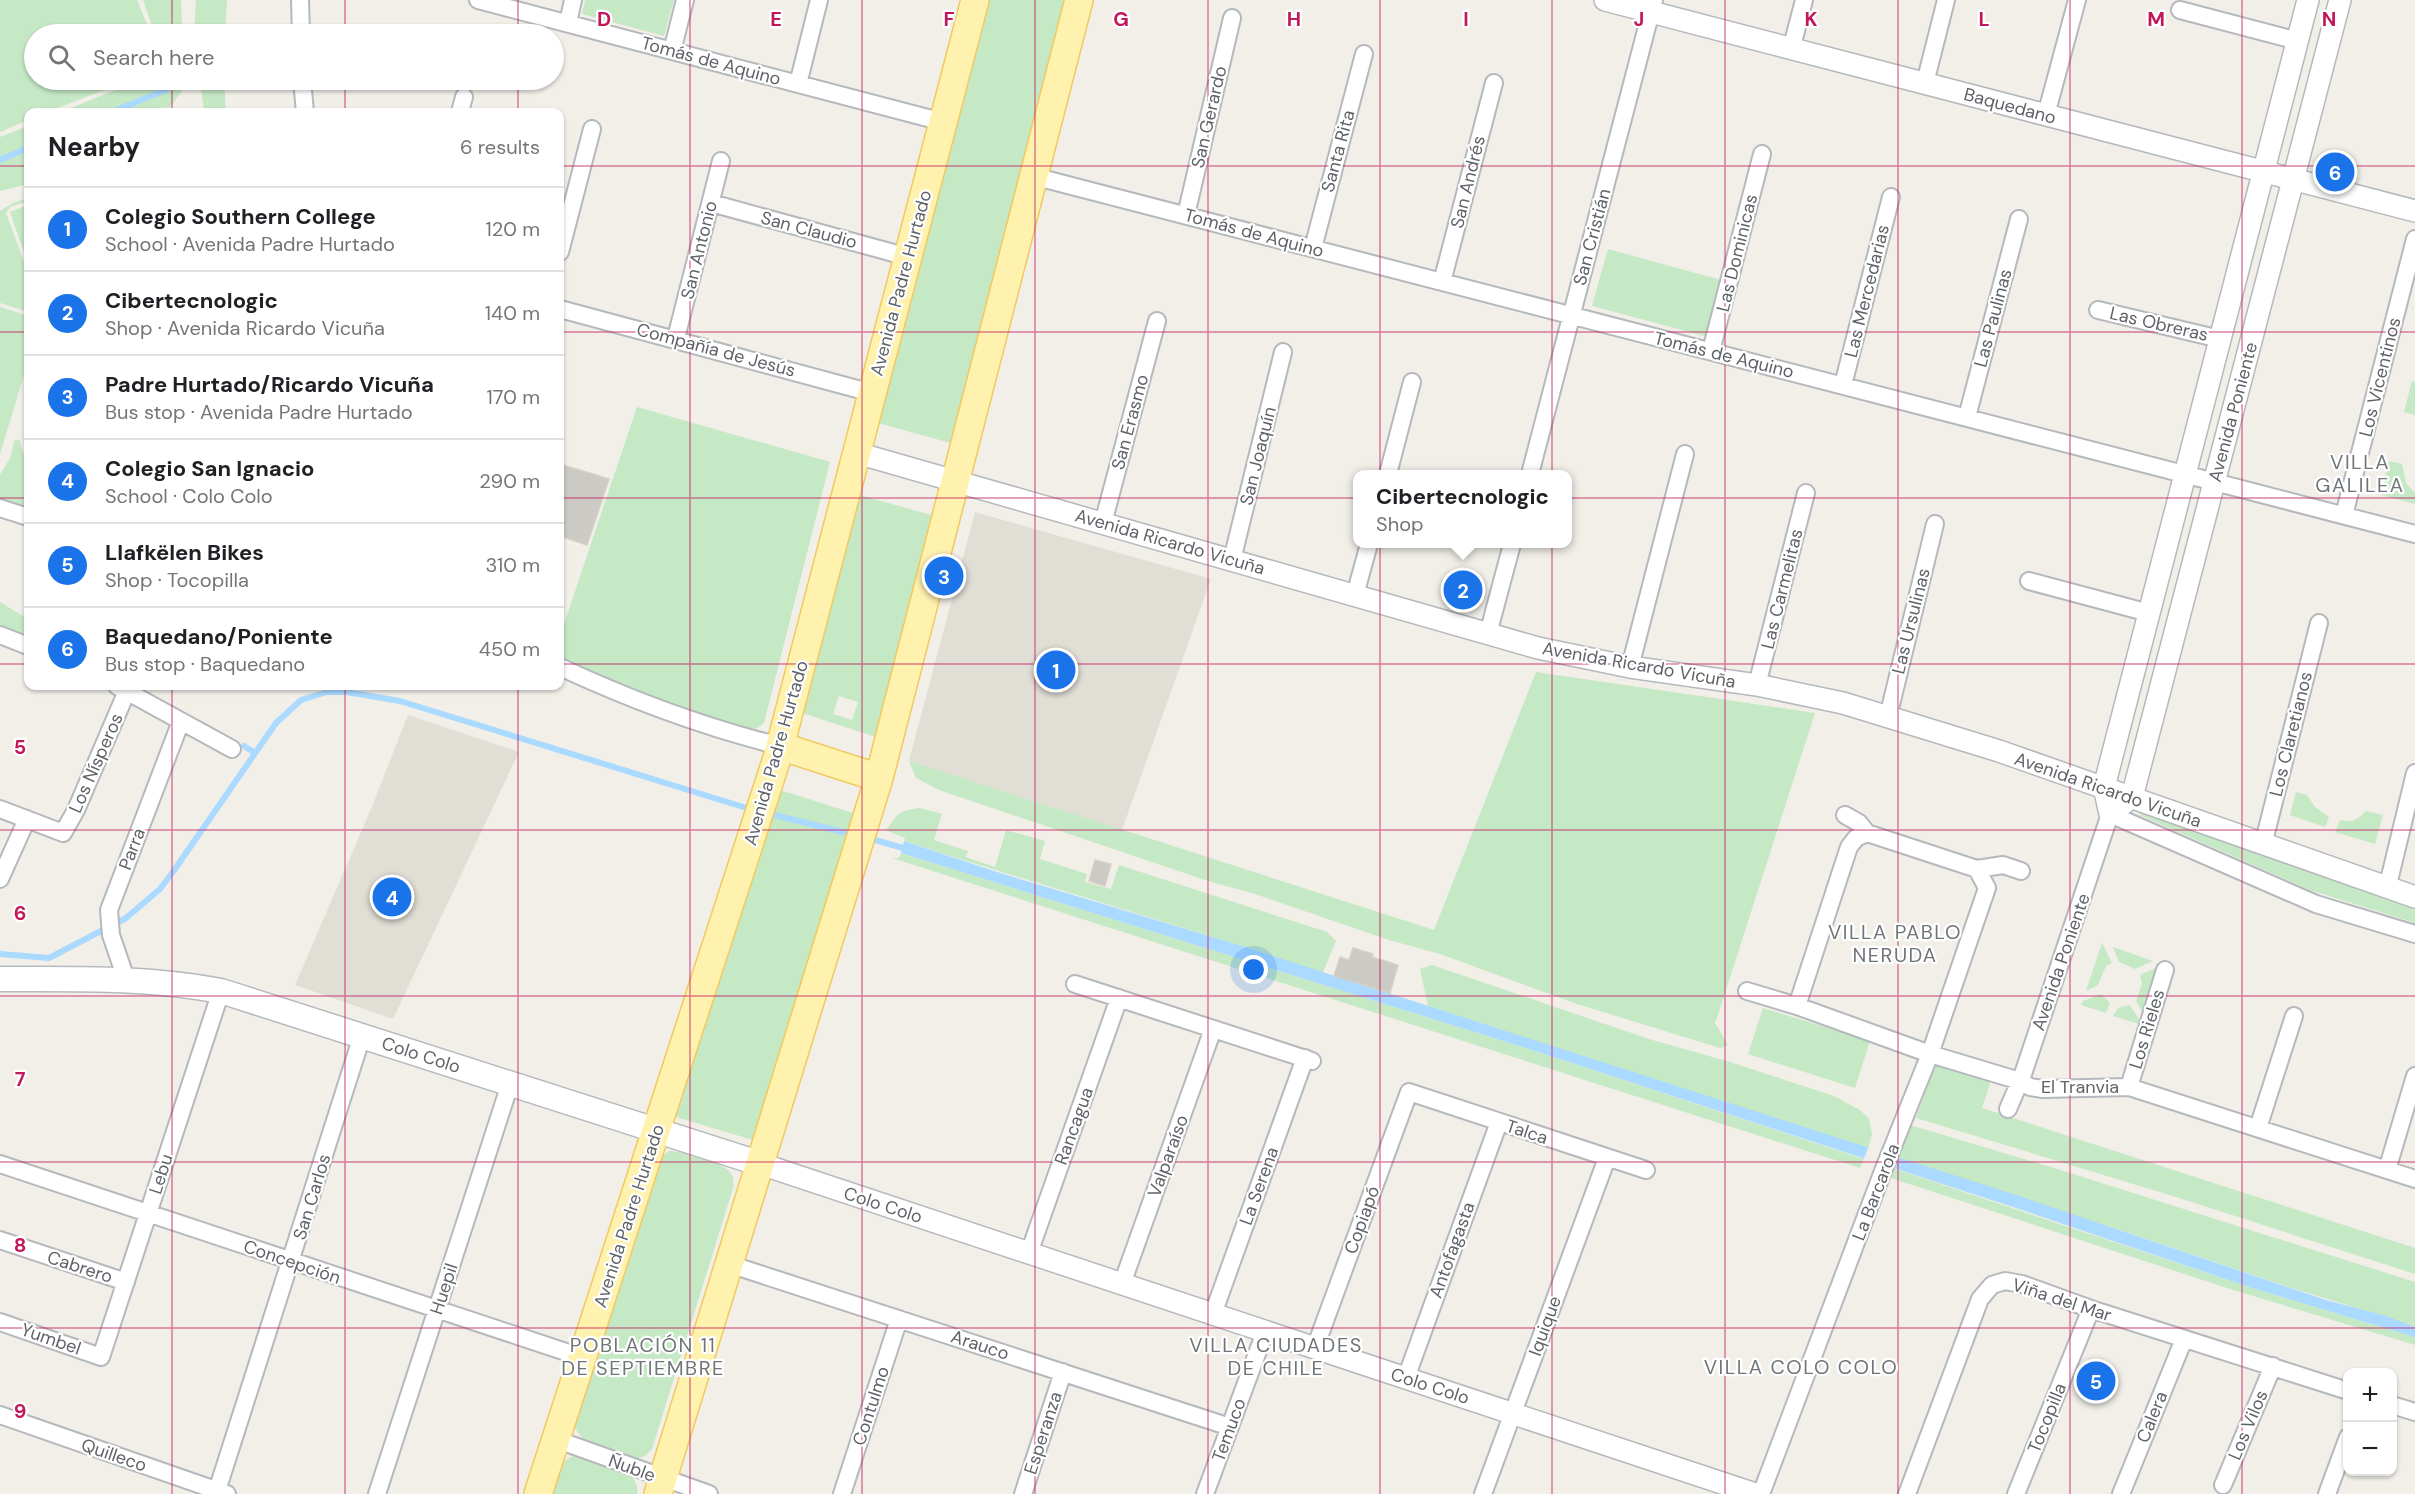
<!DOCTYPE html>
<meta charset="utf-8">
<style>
:root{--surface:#fff;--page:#f6f6f6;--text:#202124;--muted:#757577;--line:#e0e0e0;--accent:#1a73e8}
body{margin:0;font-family:"DM Sans",sans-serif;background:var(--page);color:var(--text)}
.controls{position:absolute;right:18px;bottom:18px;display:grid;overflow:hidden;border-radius:12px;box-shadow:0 2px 4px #0004}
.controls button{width:54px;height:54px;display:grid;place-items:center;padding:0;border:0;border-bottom:2px solid var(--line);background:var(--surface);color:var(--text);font:30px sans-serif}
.you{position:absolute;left:1254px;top:970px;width:21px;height:21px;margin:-15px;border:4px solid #fff;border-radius:50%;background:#1a73e8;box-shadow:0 0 0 9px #1a73e833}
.badge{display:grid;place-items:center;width:39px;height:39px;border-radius:50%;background:var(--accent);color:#fff;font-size:20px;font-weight:700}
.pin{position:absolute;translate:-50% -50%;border:3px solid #fff;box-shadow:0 2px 6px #0006}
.popup{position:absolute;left:1353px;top:470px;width:219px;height:78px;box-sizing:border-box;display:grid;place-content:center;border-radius:12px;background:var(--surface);filter:drop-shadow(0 2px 4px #0005);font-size:20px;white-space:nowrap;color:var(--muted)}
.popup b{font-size:22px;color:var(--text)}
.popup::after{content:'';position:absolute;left:50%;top:100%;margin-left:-12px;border:12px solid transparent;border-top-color:var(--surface)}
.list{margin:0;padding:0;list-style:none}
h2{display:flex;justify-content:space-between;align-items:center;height:78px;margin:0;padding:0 24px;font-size:26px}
h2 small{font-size:20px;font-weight:400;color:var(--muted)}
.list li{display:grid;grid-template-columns:39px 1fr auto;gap:18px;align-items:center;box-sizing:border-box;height:84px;padding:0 24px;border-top:2px solid var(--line)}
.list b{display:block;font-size:22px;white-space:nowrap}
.list p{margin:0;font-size:20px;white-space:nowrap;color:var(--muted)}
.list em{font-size:20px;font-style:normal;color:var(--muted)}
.icon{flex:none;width:33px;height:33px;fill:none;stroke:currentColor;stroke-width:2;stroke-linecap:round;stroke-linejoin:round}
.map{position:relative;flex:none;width:2415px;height:1494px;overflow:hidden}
.search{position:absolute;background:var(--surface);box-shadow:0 2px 4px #0004;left:24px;top:24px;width:540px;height:66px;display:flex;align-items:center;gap:15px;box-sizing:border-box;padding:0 21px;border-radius:33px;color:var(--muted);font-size:22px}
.panel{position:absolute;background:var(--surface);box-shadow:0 2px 4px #0004;left:24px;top:108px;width:540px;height:582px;border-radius:12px}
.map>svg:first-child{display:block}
.education{fill:#e1ded6}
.green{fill:#c5e8c5;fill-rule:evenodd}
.water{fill:#aadaff}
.pier{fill:#f1efe8}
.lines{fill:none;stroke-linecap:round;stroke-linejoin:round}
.stream{stroke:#aadaff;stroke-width:6}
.building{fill:#cccac5;stroke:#d6d1c6;stroke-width:1.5}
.minor-casing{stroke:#b5b8bc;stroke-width:20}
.tertiary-casing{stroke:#b5b8bc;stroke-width:24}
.secondary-casing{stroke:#b6babf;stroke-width:27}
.primary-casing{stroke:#f2c960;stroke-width:30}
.minor{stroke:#fff;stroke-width:16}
.tertiary{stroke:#fff;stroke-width:21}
.secondary{stroke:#fff;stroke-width:24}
.primary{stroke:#fff2af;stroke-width:27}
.grid{fill:none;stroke:#c2185b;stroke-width:1.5;stroke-opacity:0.55}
.labels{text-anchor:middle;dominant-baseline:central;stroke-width:4.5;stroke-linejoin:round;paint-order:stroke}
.street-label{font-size:18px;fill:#5f6368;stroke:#fff}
.neighbourhood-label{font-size:20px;letter-spacing:1.5px;fill:#70757a;stroke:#fff}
.grid-label{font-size:20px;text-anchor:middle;font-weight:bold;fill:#c2185b;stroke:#fff;stroke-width:4.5;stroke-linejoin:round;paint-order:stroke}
</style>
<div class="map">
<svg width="2415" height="1494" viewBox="0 0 2415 1494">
<rect width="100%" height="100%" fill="#f1efe8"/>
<path class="education" d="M975 512 1211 579 1122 830 909 761Z
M408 715 519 752 393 1019 295 985 371 809Z"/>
<path class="green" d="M0 0H137L151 34H34V80H129L48 112H28V120L0 132Z
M143 0H181L182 34H155Z
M196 0H227L225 34H194Z
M585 0H674L664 36 582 14Z
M983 0H1069L954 444 875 422Z
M140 80H184L182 91 170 107 146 109 141 112H61Z
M200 80H224L226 112H204Z
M28 126V184L0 191V137Z
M28 198V201L10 207 6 213 28 273V312L0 303V211L13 203Z
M28 205V264L10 212Z
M1608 249 1721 280 1708 337 1592 306Z
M0 307 28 316V362L0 454Z
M2412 381 2415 382V415L2404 412Z
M637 407 830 462 764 723 756 729C714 724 675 707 636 691 610 681 584 672 560 657V636Z
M19 439 28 469V508L0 498V475L11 456 14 441Z
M2389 461 2402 464 2406 483 2415 493V504L2381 495Z
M856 494 935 516 879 738 799 712ZM839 696 858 702 852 720 833 714Z
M0 602 28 619V646L0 635Z
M1536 672 1815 713 1716 1021H1714L1728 1045 1720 1048 1577 1004 1440 954 1389 940 1252 893 1211 882 939 790 916 778 909 761 1434 930Z
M780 790 856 814 756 1141 676 1117Z
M2296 792 2307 795 2315 807 2329 817 2325 827 2290 815Z
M920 808 942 814 934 840 968 851 966 857 995 867 1006 830 1045 841 1040 859 1087 874 1085 882 1111 889 1119 865 1327 932 1336 941 1323 972H1320C1183 926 1043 886 904 841L905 838 886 830C899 813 898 811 920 808Z
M2141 809 2415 904V923L2310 890 2142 816 2139 813Z
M2366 811 2383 815 2375 844 2335 832 2340 820C2352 823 2357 820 2366 811Z
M901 853 1526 1048 1864 1159 1860 1168 892 858H899Z
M2102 943 2112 963 2106 966 2098 985 2086 991Z
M2113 947 2153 961 2135 969 2119 962Z
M1432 965 1649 1039 1730 1062 1834 1096 1860 1110 1869 1119 1872 1134 1868 1149 1428 1006 1420 969Z
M2158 967 2143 1013 2136 1001 2142 984 2140 975Z
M2101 994 2110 1003 2106 1013 2081 1005 2083 1001Z
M2130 1005 2140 1021 2139 1024 2113 1016 2118 1008Z
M1763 1008 1870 1041 1855 1088 1748 1054Z
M1943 1062 1985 1076 1990 1084 1982 1108 2415 1248V1274L2176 1197 1916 1118 1935 1066Z
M1910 1125 2051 1167 2415 1282V1327C2374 1312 2331 1301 2289 1287 2158 1243 2028 1199 1896 1158Z
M669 1151C683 1151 726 1162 732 1175 734 1178 733 1182 734 1185L652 1449 645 1456 636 1459 583 1439 574 1427 660 1158Z
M1892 1168 2249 1287 2415 1337V1345L2227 1288 1888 1177Z
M580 1455C598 1462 642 1468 637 1494H548C555 1476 558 1457 580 1455Z"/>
<path class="water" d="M904 841 994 871 1242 946 2022 1197 2326 1300 2386 1316 2415 1327V1337L2249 1287 2022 1210 1526 1048 901 853Z"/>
<path class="pier" d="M1869 1146 1897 1155 1891 1171 1863 1161Z"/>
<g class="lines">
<path class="stream" d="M112 112 168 89
M0 160 28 148
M244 746 255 753
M766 813 855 835
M868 838 910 850
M0 954 49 958 126 918 160 889 175 869 276 723 301 700 327 692H346L400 701 753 810"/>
</g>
<path class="building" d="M560 464 609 479 587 545 560 536Z
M1095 860 1111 864 1105 886 1089 881Z
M1353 948 1373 954 1372 957 1398 965 1390 993 1334 976 1340 957 1349 960Z"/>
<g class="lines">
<g class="minor-casing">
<path id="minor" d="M300 0 301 34
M478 0 943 122
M2180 10 2298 41
M568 23 573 0
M1791 50 1804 0
M672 51 685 0
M302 80 305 112
M1925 83 1946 0
M798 84 819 0
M460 112 464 97
M2046 115 2077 0
M1033 176 2415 534
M711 203 908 257
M1186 215 1232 18
M1313 248 1364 54
M560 252 592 129
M1442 282 1494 83
M560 309 872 393
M2098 310 2220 339
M676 338 721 161
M1711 351 1762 154
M1843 385 1891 197
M1967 417 2019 219
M1388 474 1412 382
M1530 474 1654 0
M0 508 28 517
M2344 515 2415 239
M1103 523 1157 321
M1232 560 1283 352
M2029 581 2149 613
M1355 595 1369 544
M1488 634 1512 544
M0 635 28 646
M560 667C631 700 703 727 780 746
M1630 667 1685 454
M1757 685 1806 493
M117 686 232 749
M1888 717 1935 524
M0 809 63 833 76 810 127 691
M2263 845 2319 623
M1977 869 2003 865 2021 871
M0 879 27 819
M2387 889 2415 773
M126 979 111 935 109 910 181 721
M1075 984 1312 1061
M1747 991 1797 1006 1930 1054 2020 1081 2030 1087 2043 1089 2129 1087 2415 1179
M1797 1006 1849 847 1856 838 1867 833
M2129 1087 2165 970
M2008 1109 2023 1074 2110 814 2316 904 2415 934
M2258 1128 2294 1016
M0 1164 584 1358
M2387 1170 2415 1076
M0 1240 126 1282
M1029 1253 1119 998
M729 1264 1230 1427
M1122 1284 1213 1029
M1213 1314 1305 1058
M0 1322 101 1357 221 991
M1315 1348 1409 1092 1646 1170
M1406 1378 1499 1122
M2392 1405 2415 1412
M0 1415 227 1494
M555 1439 709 1494
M2223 1485 2273 1366
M216 1494 362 1036
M377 1494 510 1084
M842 1494 899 1319
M1023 1494 1063 1372
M1205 1494 1265 1332
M1483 1494 1607 1158
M1761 1494 1883 1171 1930 1054 1987 888 1977 869 1867 833 1859 823 1845 815
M1907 1494 1980 1299 1992 1285 2005 1281 2022 1284 2091 1309 2348 1391
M2016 1494 2091 1309
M2121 1494 2184 1339
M2327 1494 2348 1437"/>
</g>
<g class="tertiary-casing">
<path id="tertiary" d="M1605 0 2415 211
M2308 0 2104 787 2110 814 2132 797 2340 0
M857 453 1538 648 1630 667 1757 685 1843 703 1999 751 2415 897
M761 1164 1755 1494"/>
</g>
<g class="secondary-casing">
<path id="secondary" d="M0 979C76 979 146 977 221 991L761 1164"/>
</g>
<g class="primary-casing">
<path id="primary" d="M780 746 879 778
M538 1494 777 758 975 0
M658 1494 879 778 1079 0"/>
</g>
<use href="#minor" class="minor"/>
<use href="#tertiary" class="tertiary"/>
<use href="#secondary" class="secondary"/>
<use href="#primary" class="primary"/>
</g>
<path class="grid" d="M172 0V34M345 0V34M518 0V34M690 0V1494M862 0V1494M1035 0V1494M1208 0V1494M1380 0V1494M1552 0V1494M1725 0V1494M1898 0V1494M2070 0V1494M2242 0V1494M172 80V112M345 80V112M518 80V112M0 166H28M560 166H2415M0 332H28M560 332H2415M0 498H28M560 498H2415M0 664H28M560 664H2415M172 686V1494M345 686V1494M518 686V1494M0 830H2415M0 996H2415M0 1162H2415M0 1328H2415"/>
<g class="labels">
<g class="street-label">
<text transform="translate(711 61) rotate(15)">Tomás de Aquino</text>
<text transform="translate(2010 106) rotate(15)">Baquedano</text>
<text transform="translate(1209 117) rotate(-77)">San Gerardo</text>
<text transform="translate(1338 151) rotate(-75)">Santa Rita</text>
<text transform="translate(1468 182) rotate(-76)">San Andrés</text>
<text transform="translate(809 230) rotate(15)">San Claudio</text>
<text transform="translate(1254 233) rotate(15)">Tomás de Aquino</text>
<text transform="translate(1592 237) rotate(-75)">San Cristián</text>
<text transform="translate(699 250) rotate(-76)">San Antonio</text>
<text transform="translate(1737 253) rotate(-76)">Las Dominicas</text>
<text transform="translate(901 283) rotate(-75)">Avenida Padre Hurtado</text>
<text transform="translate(1867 291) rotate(-76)">Las Mercedarias</text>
<text transform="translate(1993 318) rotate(-75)">Las Paulinas</text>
<text transform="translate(2159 324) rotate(13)">Las Obreras</text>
<text transform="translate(716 350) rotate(15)">Compañía de Jesús</text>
<text transform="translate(1724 355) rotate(14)">Tomás de Aquino</text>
<text transform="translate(2380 377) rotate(-76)">Los Vicentinos</text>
<text transform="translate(2233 412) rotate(-75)">Avenida Poniente</text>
<text transform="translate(1130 422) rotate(-75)">San Erasmo</text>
<text transform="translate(1258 456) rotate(-76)">San Joaquín</text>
<text transform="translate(1170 542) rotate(16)">Avenida Ricardo Vicuña</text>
<text transform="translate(1782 589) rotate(-76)">Las Carmelitas</text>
<text transform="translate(1911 621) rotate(-76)">Las Ursulinas</text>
<text transform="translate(1639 665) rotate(10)">Avenida Ricardo Vicuña</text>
<text transform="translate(2291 734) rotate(-76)">Los Claretianos</text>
<text transform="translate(776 753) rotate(-74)">Avenida Padre Hurtado</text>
<text transform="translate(96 763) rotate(-66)">Los Nísperos</text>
<text transform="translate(2108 790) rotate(19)">Avenida Ricardo Vicuña</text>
<text transform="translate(132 849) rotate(-69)">Parra</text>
<text transform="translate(2061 962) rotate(-71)">Avenida Poniente</text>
<text transform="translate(2147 1029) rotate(-73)">Los Rieles</text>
<text transform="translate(421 1055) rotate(18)">Colo Colo</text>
<text x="2080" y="1087">El Tranvia</text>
<text transform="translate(1074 1126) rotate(-70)">Rancagua</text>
<text transform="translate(1527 1132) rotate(18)">Talca</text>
<text transform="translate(1168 1156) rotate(-70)">Valparaíso</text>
<text transform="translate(161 1174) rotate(-72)">Lebu</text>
<text transform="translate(1259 1186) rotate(-70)">La Serena</text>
<text transform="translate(1876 1192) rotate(-69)">La Barcarola</text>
<text transform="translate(312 1197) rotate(-73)">San Carlos</text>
<text transform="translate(883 1205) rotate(18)">Colo Colo</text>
<text transform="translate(629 1216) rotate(-72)">Avenida Padre Hurtado</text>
<text transform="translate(1362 1220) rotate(-70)">Copiapó</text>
<text transform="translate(1452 1250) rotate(-70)">Antofagasta</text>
<text transform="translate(292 1262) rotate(19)">Concepción</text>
<text transform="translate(80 1267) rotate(18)">Cabrero</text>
<text transform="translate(444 1289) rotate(-72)">Huepil</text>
<text transform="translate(2062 1300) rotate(18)">Viña del Mar</text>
<text transform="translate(1545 1326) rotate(-70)">Iquique</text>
<text transform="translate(51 1339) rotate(19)">Yumbel</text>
<text transform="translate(980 1345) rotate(18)">Arauco</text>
<text transform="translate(1430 1386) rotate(18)">Colo Colo</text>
<text transform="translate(871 1406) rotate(-72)">Contulmo</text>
<text transform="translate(2152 1417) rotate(-68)">Calera</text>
<text transform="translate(2047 1418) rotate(-68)">Tocopilla</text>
<text transform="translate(2248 1425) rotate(-67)">Los Vilos</text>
<text transform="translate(1229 1430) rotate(-70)">Temuco</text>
<text transform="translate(1043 1433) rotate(-72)">Esperanza</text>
<text transform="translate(114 1455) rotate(19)">Quilleco</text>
<text transform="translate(632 1468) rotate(20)">Ñuble</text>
</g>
<g class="neighbourhood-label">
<text x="2360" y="462">VILLA<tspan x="2360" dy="23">GALILEA</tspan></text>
<text x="1895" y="932">VILLA PABLO<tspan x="1895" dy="23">NERUDA</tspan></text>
<text x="643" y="1345">POBLACIÓN 11<tspan x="643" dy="23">DE SEPTIEMBRE</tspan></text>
<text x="1276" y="1345">VILLA CIUDADES<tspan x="1276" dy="23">DE CHILE</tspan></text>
<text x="1801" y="1367">VILLA COLO COLO</text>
</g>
</g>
<g class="grid-label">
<text x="604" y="26">D</text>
<text x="776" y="26">E</text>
<text x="949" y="26">F</text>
<text x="1121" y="26">G</text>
<text x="1294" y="26">H</text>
<text x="1466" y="26">I</text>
<text x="1639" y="26">J</text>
<text x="1811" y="26">K</text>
<text x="1984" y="26">L</text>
<text x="2156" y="26">M</text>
<text x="2329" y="26">N</text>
<text x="20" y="754">5</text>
<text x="20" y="920">6</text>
<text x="20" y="1086">7</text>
<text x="20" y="1252">8</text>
<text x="20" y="1418">9</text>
</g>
</svg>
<div class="controls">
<button>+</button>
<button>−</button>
</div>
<div class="you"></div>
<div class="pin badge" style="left:1056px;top:670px">1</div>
<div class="pin badge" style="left:1463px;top:590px">2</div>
<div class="popup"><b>Cibertecnologic</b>Shop</div>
<div class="pin badge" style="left:944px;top:576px">3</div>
<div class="pin badge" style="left:392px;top:897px">4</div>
<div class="pin badge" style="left:2096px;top:1381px">5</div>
<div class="pin badge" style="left:2335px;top:172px">6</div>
<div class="search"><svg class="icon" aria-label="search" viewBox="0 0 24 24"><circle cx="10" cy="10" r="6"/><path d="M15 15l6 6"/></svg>Search here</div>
<section class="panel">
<h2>Nearby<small>6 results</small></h2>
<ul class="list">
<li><span class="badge">1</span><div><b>Colegio Southern College</b><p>School · Avenida Padre Hurtado</p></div><em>120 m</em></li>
<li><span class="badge">2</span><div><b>Cibertecnologic</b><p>Shop · Avenida Ricardo Vicuña</p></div><em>140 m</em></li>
<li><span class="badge">3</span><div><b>Padre Hurtado/Ricardo Vicuña</b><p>Bus stop · Avenida Padre Hurtado</p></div><em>170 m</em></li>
<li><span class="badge">4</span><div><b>Colegio San Ignacio</b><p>School · Colo Colo</p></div><em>290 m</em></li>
<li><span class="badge">5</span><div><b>Llafkëlen Bikes</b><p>Shop · Tocopilla</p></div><em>310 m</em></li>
<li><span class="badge">6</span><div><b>Baquedano/Poniente</b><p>Bus stop · Baquedano</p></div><em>450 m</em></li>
</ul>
</section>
</div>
